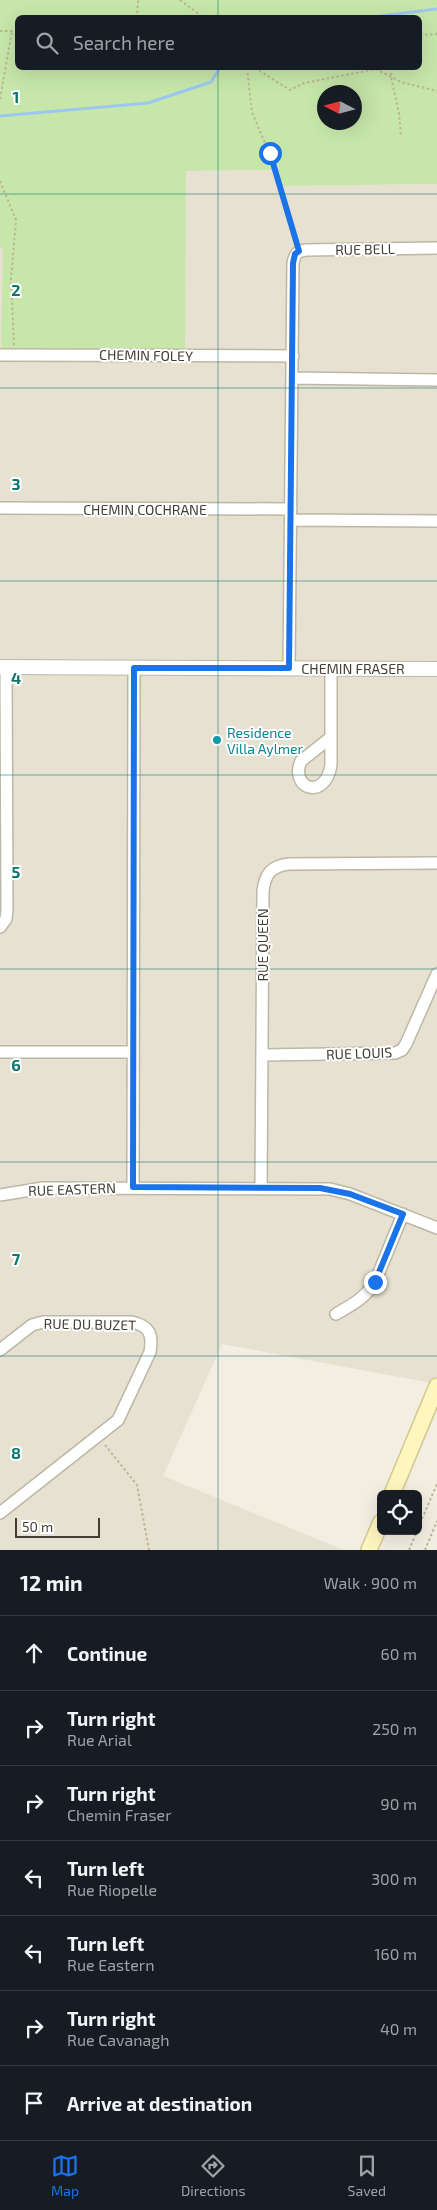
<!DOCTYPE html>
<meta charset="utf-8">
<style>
:root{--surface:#171b24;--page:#20242c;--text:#f1f3f6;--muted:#9ea1a6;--line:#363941;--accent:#1a73e8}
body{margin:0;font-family:"Exo 2",sans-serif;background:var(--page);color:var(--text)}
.controls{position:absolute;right:15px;bottom:15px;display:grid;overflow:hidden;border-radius:8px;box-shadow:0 5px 20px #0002}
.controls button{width:45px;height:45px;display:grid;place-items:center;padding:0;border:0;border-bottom:1px solid var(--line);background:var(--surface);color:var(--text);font:25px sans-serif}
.compass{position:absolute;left:317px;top:85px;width:45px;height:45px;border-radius:50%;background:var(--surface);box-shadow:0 5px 20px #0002;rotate:276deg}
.scale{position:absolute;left:15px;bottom:12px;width:85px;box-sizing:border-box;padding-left:5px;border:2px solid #433e33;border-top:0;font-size:14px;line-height:18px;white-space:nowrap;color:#433e33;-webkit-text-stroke:4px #fff;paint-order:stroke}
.stop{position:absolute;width:15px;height:15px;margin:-11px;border:4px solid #1a73e8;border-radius:50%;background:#fff}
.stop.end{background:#1a73e8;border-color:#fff;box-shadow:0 1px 5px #0008}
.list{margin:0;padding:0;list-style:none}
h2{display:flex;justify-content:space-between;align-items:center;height:65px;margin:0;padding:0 20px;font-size:21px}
h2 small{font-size:16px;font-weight:400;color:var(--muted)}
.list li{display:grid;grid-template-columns:32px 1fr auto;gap:15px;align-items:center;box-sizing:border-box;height:75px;padding:0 20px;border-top:1px solid var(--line)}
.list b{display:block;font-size:19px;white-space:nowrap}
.list p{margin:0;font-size:16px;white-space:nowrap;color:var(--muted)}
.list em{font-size:16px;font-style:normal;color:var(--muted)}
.icon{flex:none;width:28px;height:28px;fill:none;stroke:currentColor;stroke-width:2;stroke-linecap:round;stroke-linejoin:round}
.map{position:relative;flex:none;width:437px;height:1550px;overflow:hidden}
.search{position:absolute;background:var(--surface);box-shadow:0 5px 20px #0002;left:15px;right:15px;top:15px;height:55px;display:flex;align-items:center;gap:12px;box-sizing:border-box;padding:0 18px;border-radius:8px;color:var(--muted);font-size:19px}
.sheet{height:590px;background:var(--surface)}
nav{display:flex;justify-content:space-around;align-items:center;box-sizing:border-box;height:70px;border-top:1px solid var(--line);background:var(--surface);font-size:14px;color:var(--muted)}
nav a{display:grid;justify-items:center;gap:2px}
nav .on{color:var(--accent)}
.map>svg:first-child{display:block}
.residential{fill:#e6e1d0}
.green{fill:#c6e7a9;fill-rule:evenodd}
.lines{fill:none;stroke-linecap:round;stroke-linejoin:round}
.stream{stroke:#9cc7f1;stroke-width:3}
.minor-casing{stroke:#bdb7a5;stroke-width:14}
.tertiary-casing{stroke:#bdb7a5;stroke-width:16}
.secondary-casing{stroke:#d3c790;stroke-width:18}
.path{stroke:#bfb496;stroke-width:2;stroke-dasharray:2.5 2.5;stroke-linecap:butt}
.minor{stroke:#fff;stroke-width:11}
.tertiary{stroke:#fff;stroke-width:14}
.secondary{stroke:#fff5bf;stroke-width:15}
.route{stroke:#1a73e8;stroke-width:6}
.grid{fill:none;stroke:#0f766e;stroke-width:1;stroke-opacity:0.55}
.culture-dot{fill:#0f9aa8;stroke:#fff;stroke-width:2}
.labels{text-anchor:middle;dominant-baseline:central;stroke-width:4;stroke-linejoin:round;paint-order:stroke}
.street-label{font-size:14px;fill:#433e33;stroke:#fff}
.culture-label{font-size:14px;fill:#0d838f;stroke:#fff;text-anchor:start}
.grid-label{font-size:16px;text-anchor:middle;font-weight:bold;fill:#0f766e;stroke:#fff;stroke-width:4;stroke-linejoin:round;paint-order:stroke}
</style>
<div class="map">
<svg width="437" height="1550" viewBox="0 0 437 1550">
<rect width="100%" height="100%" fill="#f2eee2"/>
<path class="residential" d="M273 170 281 186 437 184V1384L222 1344 163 1476 344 1550H0V248L185 171Z"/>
<path class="green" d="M0 0H437V184L281 186 273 170 186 171 185 355H1L3 249 0 248ZM18 18H420V68H18ZM324 92H354V122H324Z"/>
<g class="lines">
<path class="stream" d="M364 18 437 9
M0 116 148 103 211 82 220 68"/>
<g class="minor-casing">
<path id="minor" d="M0 355 293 356
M293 378 437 380
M0 508 291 509
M291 520 437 521
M289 668 293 263C295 254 297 251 306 250L437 248
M330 738 301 761C289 788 325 802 331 765V669
M0 927 6 919 7 910 6 667
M0 1052H133
M262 1055 395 1053 402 1050 406 1044 437 974
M133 1187 134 668
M261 1189 263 891C265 874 271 866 289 864L437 863
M0 1195 43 1188 330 1189 350 1194 437 1228
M336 1314C352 1305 365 1298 375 1282L403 1214
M0 1350 32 1325 43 1322H132C150 1326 153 1335 150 1352L118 1420 0 1513"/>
</g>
<g class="tertiary-casing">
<path id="tertiary" d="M0 667 437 669"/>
</g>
<g class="secondary-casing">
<path id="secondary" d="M392 1494 437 1386
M369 1550 381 1522"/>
</g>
<path class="path" d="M180 0 204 18
M137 18 138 0
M0 31H18
M420 35 437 34
M247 68 252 112 269 153 296 240
M255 68 290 90 304 83 376 69 401 82 437 91
M392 68 391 77 399 113 401 137
M0 99 12 31
M0 181 16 220 11 279 14 345
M105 1445 137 1485 149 1550
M418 1528 437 1484
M409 1550 417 1531
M425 1550 437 1521"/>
<use href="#minor" class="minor"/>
<use href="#tertiary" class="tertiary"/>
<use href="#secondary" class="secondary"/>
</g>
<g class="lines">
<path class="route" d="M270 153 299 251 295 254 293 263 289 668H134L133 1187 320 1188 350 1194 403 1214 375 1282"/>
</g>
<path class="grid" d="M218 0V18M218 68V1550M0 194H437M0 388H437M0 581H437M0 775H437M0 969H437M0 1162H437M0 1356H437"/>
<circle class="culture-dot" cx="217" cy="740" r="5"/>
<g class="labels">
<g class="street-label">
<text transform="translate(365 249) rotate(-1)">RUE BELL</text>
<text transform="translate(146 355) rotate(1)">CHEMIN FOLEY</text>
<text x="145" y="509">CHEMIN COCHRANE</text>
<text x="353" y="668">CHEMIN FRASER</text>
<text transform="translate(262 945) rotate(-90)">RUE QUEEN</text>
<text transform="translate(359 1053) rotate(-2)">RUE LOUIS</text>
<text transform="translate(72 1189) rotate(-2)">RUE EASTERN</text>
<text transform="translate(90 1324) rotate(1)">RUE DU BUZET</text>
</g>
<g class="culture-label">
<text x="227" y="732">Residence<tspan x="227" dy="16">Villa Aylmer</tspan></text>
</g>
</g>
<g class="grid-label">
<text x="16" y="103">1</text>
<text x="16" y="296">2</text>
<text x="16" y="490">3</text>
<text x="16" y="684">4</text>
<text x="16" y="878">5</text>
<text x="16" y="1071">6</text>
<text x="16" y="1265">7</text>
<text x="16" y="1459">8</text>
</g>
</svg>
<div class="controls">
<button><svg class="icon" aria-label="locate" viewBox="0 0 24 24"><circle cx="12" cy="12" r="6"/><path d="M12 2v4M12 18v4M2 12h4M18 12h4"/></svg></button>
</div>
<svg class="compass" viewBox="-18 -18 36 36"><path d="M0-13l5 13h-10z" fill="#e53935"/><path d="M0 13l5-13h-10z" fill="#9ea1a6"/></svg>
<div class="scale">50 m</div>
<div class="stop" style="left:270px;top:153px"></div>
<div class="stop end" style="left:375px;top:1282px"></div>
<div class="search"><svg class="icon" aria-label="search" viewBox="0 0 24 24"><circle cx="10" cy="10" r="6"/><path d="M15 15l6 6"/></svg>Search here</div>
</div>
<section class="sheet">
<h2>12 min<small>Walk · 900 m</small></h2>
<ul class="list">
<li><svg class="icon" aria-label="ahead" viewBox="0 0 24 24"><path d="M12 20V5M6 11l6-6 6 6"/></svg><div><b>Continue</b></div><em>60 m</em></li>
<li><svg class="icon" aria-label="right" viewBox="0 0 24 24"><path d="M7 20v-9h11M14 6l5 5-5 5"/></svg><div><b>Turn right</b><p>Rue Arial</p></div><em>250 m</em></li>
<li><svg class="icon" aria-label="right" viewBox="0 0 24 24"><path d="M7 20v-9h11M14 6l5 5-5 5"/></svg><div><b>Turn right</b><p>Chemin Fraser</p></div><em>90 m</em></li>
<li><svg class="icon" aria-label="left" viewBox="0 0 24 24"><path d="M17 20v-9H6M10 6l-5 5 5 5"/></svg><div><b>Turn left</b><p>Rue Riopelle</p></div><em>300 m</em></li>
<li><svg class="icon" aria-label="left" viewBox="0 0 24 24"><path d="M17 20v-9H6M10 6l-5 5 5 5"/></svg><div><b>Turn left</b><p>Rue Eastern</p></div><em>160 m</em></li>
<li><svg class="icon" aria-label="right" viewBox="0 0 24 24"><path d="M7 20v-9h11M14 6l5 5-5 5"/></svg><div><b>Turn right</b><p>Rue Cavanagh</p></div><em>40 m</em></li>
<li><svg class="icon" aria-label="arrive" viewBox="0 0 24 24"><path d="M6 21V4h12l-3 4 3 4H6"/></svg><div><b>Arrive at destination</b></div></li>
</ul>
</section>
<nav>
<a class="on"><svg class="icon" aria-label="map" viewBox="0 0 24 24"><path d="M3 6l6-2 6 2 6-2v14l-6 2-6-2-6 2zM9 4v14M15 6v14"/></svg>Map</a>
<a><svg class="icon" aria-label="directions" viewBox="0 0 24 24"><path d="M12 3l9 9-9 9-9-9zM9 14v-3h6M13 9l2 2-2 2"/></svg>Directions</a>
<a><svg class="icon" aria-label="saved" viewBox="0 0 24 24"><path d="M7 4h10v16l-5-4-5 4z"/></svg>Saved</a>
</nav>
